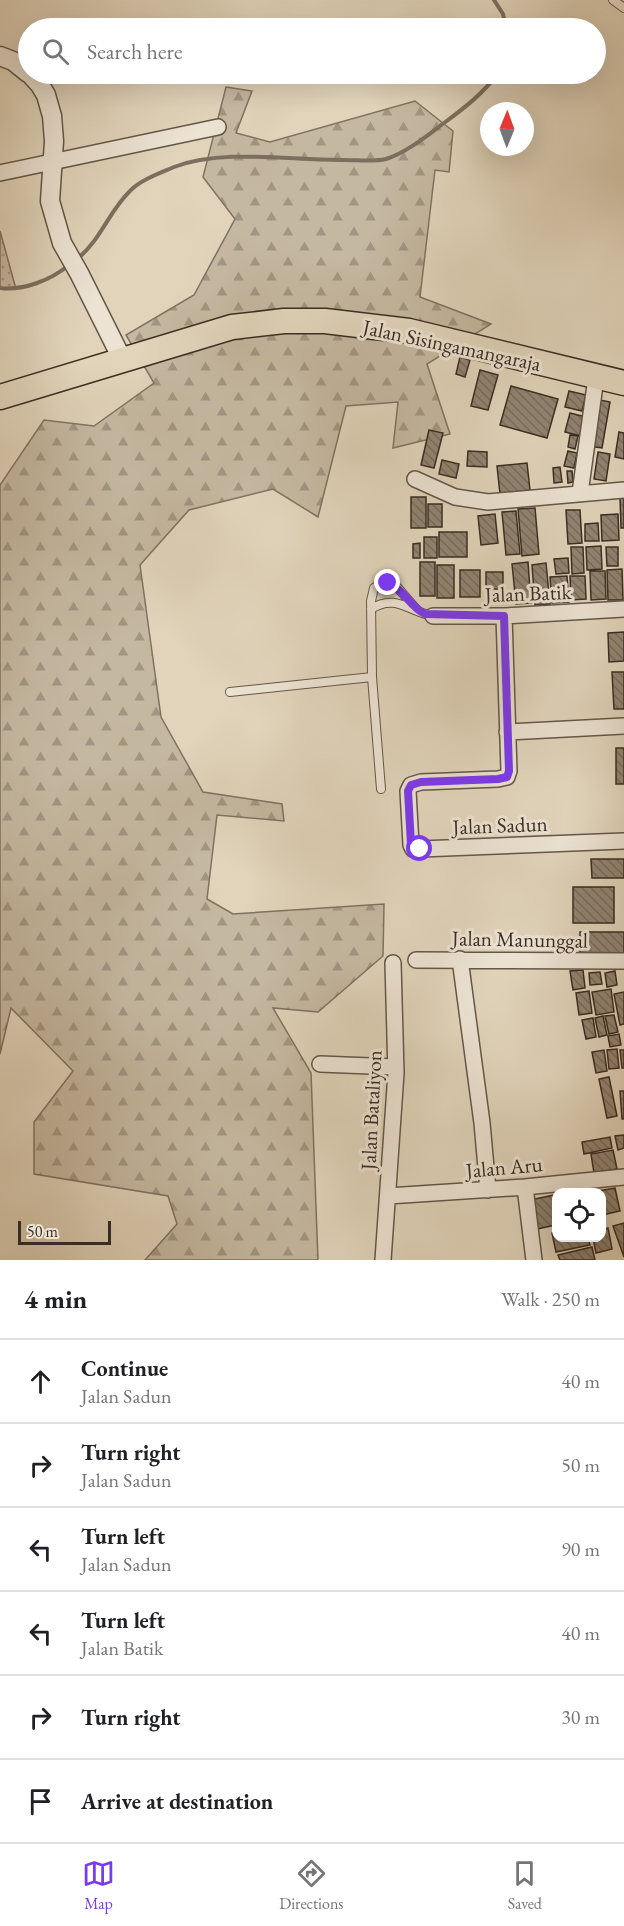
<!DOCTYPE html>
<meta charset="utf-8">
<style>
:root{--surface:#fff;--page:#f2f2f2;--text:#202124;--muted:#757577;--line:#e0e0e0;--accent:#7c3aed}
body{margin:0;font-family:"EB Garamond",serif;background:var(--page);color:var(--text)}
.controls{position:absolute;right:18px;bottom:18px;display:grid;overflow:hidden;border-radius:12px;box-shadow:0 6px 24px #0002}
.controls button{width:54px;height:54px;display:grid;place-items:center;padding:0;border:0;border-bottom:2px solid var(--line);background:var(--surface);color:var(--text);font:30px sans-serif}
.compass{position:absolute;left:480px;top:102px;width:54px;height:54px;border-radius:50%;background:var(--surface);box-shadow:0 6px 24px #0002;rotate:1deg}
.scale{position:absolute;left:18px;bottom:15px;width:93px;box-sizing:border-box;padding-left:6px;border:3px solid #3a2d23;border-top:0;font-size:16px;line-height:21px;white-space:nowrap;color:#3a2d23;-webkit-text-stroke:4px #ece3d3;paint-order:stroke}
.stop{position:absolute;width:18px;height:18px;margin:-14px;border:4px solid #7c3aed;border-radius:50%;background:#fff}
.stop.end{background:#7c3aed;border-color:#fff;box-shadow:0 2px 6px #0008}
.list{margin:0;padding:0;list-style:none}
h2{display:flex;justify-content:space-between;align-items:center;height:78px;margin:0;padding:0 24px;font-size:26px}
h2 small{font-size:20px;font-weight:400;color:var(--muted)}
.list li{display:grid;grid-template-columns:39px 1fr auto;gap:18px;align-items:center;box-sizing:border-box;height:84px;padding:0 24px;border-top:2px solid var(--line)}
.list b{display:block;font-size:22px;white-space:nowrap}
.list p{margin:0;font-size:20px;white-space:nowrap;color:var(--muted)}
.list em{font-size:20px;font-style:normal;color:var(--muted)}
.icon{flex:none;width:33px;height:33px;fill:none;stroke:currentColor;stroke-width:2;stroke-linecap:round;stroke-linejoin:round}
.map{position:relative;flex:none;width:624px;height:1260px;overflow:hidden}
.search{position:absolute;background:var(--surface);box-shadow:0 6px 24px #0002;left:18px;right:18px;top:18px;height:66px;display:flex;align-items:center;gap:15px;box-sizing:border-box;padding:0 21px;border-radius:33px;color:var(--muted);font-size:22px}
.sheet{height:582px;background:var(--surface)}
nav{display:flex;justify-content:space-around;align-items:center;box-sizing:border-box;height:84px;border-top:2px solid var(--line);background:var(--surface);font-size:16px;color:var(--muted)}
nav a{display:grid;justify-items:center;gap:3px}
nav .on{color:var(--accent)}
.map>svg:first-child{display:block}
.grass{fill:url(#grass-dots);stroke:#807262;stroke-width:1.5}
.forest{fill:url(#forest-firs);stroke:#807262;stroke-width:1.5}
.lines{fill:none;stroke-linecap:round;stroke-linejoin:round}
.stream{stroke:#7c6f5f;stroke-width:4}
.building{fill:url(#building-back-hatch);stroke:#3a2d23;stroke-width:1.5}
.service-casing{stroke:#645749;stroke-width:10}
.minor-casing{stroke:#645749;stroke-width:18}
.tertiary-casing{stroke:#645749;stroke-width:21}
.trunk-casing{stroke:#3a2d23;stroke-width:27}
.service{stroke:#ece3d3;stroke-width:8}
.minor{stroke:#ece3d3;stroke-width:15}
.tertiary{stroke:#ece3d3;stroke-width:18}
.trunk{stroke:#e1d4bb;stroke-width:24}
.route{stroke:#7c3aed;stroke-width:8}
.labels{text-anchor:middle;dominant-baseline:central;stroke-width:6;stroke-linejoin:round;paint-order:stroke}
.street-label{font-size:21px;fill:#3a2d23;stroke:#ece3d3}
</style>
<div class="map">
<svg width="624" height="1260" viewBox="0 0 624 1260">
<defs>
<pattern id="grass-dots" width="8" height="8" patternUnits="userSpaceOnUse" patternTransform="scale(1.5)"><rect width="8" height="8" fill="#c5b8a1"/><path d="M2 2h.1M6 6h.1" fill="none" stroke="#a19683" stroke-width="1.8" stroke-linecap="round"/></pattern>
<pattern id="forest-firs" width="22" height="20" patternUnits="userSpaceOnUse" patternTransform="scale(1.5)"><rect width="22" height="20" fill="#c5b8a1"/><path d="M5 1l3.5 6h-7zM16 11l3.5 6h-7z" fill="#a19683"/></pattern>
<pattern id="building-back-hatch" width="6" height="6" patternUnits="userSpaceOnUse" patternTransform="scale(1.5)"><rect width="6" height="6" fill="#918472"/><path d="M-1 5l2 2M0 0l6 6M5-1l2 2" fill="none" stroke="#776c5d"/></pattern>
</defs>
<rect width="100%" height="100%" fill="#e1d4bb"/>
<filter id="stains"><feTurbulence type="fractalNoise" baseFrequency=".00333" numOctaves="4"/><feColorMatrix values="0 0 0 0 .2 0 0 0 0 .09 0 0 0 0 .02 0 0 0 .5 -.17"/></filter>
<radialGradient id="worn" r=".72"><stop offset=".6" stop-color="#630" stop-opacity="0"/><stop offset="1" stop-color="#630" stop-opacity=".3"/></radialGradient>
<path class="grass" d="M0 231 16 289 0 288Z"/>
<path class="forest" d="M226 87 252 91 236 133 270 142 415 101 453 131 449 172 435 170 420 297 491 324 427 364 450 434 393 448 398 402 346 406 318 517 273 489 189 510 140 565 161 717 203 792 282 804 284 821 217 815 207 899 233 914 384 904 383 956 318 1012 273 1008 311 1073 318 1260H145L177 1224 168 1196 34 1174V1122L73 1071 11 1008 0 1054V485L44 420 94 426 154 383 126 335 194 295 235 219 203 177Z"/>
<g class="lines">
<path class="stream" d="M494 0 503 14 506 28
M77 259C101 240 109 211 130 191 140 180 160 173 174 167 225 148 291 161 345 160 358 160 374 162 386 159 406 153 428 135 444 123 463 109 484 93 497 74
M0 288C23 291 51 280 69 265"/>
</g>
<path class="building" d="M460 357 470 360 465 377 456 374Z
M480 370 498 375 488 410 471 406Z
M511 386 558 399 547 438 500 425Z
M569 391 586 395 582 411 565 407Z
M595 399 610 402 602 448 588 446Z
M570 413 586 417 581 436 565 432Z
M429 430 443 433 434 468 421 465Z
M619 432 624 433V459L615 457Z
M570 435 578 436 575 449 568 447Z
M468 451 487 452V467L467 466Z
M568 451 577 453 574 468 564 466Z
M598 452 610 454 606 481 594 479Z
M442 460 459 464 456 478 439 474Z
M527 463 530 490 500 494 497 466Z
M560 467 562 482 554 483 553 468Z
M567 471H572L573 482 568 483Z
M411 497H426V528H411Z
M620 497H624V528H621Z
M428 504H442V527H428Z
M535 508 539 554 522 556 518 509Z
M566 510H580L582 543 568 544Z
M516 511 520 554 506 555 502 512Z
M495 514 498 543 481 545 478 516Z
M618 514 619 540 602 541 601 515Z
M598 523 599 541H585V524Z
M439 532H467V557H439Z
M424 537H437V558H424Z
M420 543V558H413V544Z
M601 546 602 569 587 570 586 547Z
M571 547H583L584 573 572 574Z
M606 547H618V566H607Z
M568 558 569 573 556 574 554 559Z
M420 562H435V596H420Z
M528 562 531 603 516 604 512 564Z
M546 563 550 604 535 605 532 565Z
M437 565H454V598H437Z
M622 569 623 600H608L607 570Z
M460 570H480V597H460Z
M590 571H605L606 599 591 600Z
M486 572H503V589H486Z
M567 576 569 602 552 603 550 577Z
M570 576H585L586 599 571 600Z
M624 632V661L609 662 608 633Z
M612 672H624V709H614Z
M616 748H624V784H616Z
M591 859H624V878H592Z
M573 887H614V923H573Z
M580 932H624V958H580Z
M583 970 585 988 573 990 570 971Z
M615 971 617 985 607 987 605 973Z
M600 972 602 984 590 985 589 973Z
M611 989 614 1012 596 1015 592 992Z
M589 991 592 1013 579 1015 576 993Z
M624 992V1024L620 1025 614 994Z
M614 1015 618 1032 609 1034 605 1016Z
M603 1016 607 1035 599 1037 595 1018Z
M593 1018 596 1037 586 1039 582 1020Z
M619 1034 621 1045 610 1047 608 1036Z
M617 1049 619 1068 609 1069 607 1050Z
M604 1050 607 1071 596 1073 592 1052Z
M620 1050H624V1068H622Z
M609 1077 617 1116 607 1118 599 1079Z
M620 1091H624V1119H622Z
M624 1135V1148L618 1150 615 1136Z
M610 1137 612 1148 584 1154 582 1142Z
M613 1150 617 1169 594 1173 591 1154Z
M615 1188 620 1211 602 1215V1192H592Z
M554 1195 556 1225 537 1229 530 1200Z
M624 1223V1257L613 1226Z
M608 1228 612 1249 596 1253 593 1238H602V1230Z
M556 1232V1238H588L590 1245 556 1252 552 1233Z
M592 1247 595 1260H560L558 1255Z"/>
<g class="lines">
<g class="service-casing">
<path id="service" d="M613 0 624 8
M371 609C396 593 409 612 433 616
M230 692 372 677
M381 789 372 677 371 601 374 588 382 583H388L398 588 417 610"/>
</g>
<g class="minor-casing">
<path id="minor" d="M0 173 218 127
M415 479 455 497 488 502 624 490
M580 493 596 378
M433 616H504L624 609
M504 616 509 771 507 777 498 779 421 782 411 785 408 791 411 845 413 849H420L624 841
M507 732 624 726
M460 959 482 1123 488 1190
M416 960 624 961
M320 1064 396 1067
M525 1187 534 1260
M388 1196 525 1187 624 1177
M383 1260 396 1073 393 963"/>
</g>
<g class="tertiary-casing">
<path id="tertiary" d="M0 56 13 61 28 73
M30 74 40 85 46 95 52 116 54 141 50 201 62 243 79 273 122 359"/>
</g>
<g class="trunk-casing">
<path id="trunk" d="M0 397 232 327 284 321H325L409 331 624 383"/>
</g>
<use href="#service" class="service"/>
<use href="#minor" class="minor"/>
<use href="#tertiary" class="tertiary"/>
<use href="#trunk" class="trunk"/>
</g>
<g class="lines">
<path class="route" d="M388 583C404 589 410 607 425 614L504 616 509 771 507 777 498 779 421 782 411 785 408 791 411 845 414 849H420"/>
</g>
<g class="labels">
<g class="street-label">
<text transform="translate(452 345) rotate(12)">Jalan Sisingamangaraja</text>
<text transform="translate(528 593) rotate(-2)">Jalan Batik</text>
<text transform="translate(500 825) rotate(-2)">Jalan Sadun</text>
<text transform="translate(520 939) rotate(1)">Jalan Manunggal</text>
<text transform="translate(371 1110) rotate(-87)">Jalan Bataliyon</text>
<text transform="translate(504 1167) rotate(-5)">Jalan Aru</text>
</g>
</g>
<rect width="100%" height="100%" filter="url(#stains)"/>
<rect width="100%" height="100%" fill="url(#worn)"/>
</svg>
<div class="controls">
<button><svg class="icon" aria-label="locate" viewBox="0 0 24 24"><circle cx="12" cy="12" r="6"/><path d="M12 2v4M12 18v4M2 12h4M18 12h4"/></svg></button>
</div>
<svg class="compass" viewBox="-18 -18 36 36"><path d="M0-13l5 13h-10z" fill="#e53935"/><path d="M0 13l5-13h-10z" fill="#757577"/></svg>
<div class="scale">50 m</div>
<div class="stop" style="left:420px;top:849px"></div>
<div class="stop end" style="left:388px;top:583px"></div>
<div class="search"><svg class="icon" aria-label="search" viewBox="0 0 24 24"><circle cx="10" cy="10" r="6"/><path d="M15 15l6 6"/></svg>Search here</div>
</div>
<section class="sheet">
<h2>4 min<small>Walk · 250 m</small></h2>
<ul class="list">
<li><svg class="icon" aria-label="ahead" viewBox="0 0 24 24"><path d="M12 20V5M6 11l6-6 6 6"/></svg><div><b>Continue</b><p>Jalan Sadun</p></div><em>40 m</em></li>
<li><svg class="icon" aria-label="right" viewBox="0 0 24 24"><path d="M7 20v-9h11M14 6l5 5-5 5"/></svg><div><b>Turn right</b><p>Jalan Sadun</p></div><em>50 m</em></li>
<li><svg class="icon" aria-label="left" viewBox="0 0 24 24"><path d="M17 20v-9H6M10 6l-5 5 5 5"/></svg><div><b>Turn left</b><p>Jalan Sadun</p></div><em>90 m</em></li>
<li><svg class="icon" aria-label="left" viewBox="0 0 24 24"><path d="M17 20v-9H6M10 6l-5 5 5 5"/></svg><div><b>Turn left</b><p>Jalan Batik</p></div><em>40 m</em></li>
<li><svg class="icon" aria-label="right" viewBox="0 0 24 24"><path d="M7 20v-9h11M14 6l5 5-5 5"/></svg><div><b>Turn right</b></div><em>30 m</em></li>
<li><svg class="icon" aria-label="arrive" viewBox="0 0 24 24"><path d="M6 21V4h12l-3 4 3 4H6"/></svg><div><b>Arrive at destination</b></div></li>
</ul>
</section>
<nav>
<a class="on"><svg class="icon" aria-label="map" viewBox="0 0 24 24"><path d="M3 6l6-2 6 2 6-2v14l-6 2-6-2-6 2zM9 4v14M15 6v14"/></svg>Map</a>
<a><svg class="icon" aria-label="directions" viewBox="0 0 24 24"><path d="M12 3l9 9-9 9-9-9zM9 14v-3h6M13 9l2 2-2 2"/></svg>Directions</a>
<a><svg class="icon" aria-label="saved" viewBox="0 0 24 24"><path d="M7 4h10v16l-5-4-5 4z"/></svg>Saved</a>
</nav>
